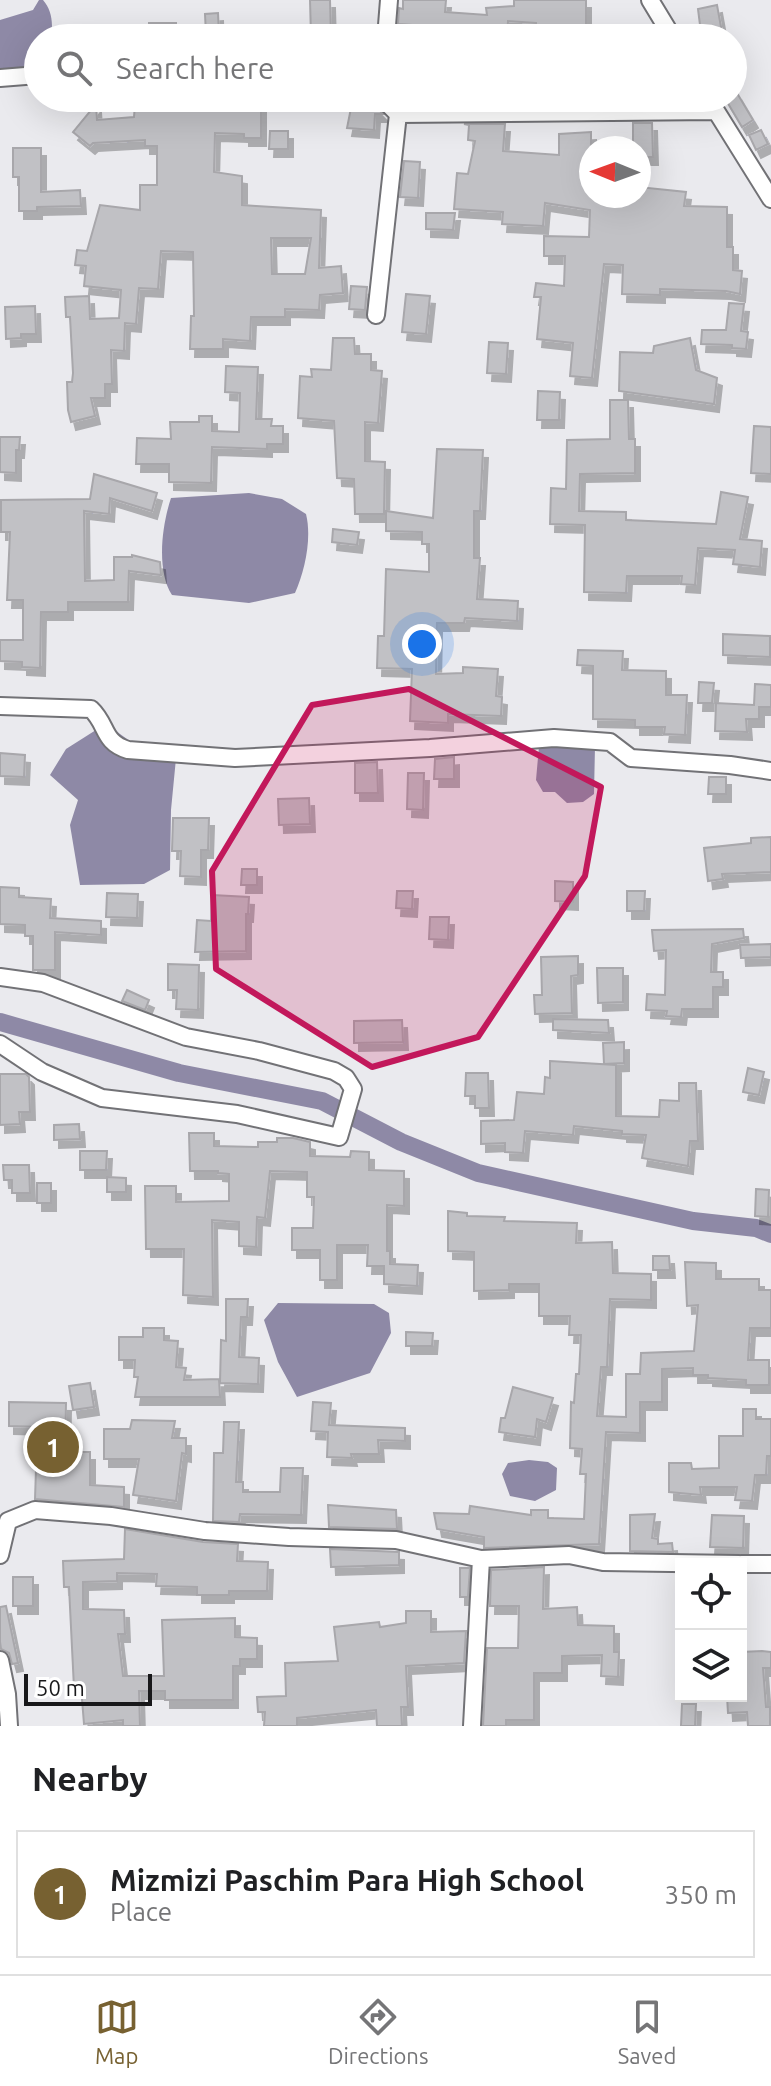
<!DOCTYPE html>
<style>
:root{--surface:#fff;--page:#f6f6f6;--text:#202124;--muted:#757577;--line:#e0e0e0;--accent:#776131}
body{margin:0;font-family:Ubuntu,sans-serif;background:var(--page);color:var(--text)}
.controls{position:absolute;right:24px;bottom:24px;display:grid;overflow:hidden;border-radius:0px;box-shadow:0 8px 32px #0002}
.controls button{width:72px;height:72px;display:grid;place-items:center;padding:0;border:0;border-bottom:2px solid var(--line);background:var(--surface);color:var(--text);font:40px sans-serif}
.compass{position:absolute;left:579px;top:136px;width:72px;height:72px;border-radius:50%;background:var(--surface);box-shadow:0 8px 32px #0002;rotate:271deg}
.scale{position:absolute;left:24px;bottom:20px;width:128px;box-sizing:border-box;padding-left:8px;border:4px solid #18181a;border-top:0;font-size:22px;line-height:28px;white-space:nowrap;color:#18181a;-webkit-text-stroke:6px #fff;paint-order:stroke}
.you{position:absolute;left:422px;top:644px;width:28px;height:28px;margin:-20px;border:6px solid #fff;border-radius:50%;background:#1a73e8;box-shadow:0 0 0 12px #1a73e833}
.badge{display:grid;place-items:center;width:52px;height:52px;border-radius:50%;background:var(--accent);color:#fff;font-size:26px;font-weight:700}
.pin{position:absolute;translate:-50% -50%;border:4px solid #fff;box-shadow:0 2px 8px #0006}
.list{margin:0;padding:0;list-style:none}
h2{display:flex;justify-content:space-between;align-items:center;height:104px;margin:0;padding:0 32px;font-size:34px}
h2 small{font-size:26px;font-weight:400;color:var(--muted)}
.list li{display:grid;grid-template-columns:52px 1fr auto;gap:24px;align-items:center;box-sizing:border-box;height:128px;margin:0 16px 16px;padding:0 16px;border:2px solid var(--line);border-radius:0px}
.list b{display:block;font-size:30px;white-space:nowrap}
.list p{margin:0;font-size:26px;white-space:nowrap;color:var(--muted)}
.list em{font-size:26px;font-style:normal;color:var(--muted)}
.icon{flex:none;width:44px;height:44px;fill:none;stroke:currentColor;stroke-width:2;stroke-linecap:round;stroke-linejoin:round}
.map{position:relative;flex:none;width:771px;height:1726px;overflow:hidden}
.search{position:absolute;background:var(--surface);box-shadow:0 8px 32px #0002;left:24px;right:24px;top:24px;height:88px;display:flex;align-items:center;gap:20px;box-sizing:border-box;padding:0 28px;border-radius:44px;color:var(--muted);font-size:30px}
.sheet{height:248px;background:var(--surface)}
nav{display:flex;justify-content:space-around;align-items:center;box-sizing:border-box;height:112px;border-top:2px solid var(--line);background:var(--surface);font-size:22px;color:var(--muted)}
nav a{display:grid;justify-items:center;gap:4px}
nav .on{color:var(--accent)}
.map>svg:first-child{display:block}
.water{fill:#8e89a6}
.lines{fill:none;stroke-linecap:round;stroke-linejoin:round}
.canal{stroke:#8e89a6;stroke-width:18}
.building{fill:#c1c1c5;stroke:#a8a7ab;stroke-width:2;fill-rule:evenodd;filter:url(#shadow)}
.street-casing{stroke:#727276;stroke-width:20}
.street{stroke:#fff;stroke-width:16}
.marked{fill:#c2185b;fill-opacity:0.2;stroke:#c2185b;stroke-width:6;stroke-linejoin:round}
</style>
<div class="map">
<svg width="771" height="1726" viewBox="0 0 771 1726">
<defs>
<filter id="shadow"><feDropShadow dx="5" dy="8" stdDeviation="0" flood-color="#0004"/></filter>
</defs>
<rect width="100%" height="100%" fill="#eaeaee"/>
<path class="water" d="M39 0H43C52 10 54 26 50 38H38V73L0 75V20L33 10Z
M249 493 282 499 306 514C312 538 305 571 295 593L249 603 172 595C156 570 162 525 171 498Z
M107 723C135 748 140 747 177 748L171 810 170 870 144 884 80 885 70 825 78 800 50 775 66 749Z
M539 746H595L594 794 583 802 567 803 555 792H543L536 780Z
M278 1303 374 1304 389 1313 391 1333 370 1373 297 1397 278 1362 264 1320Z
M529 1460 548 1462 557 1468 556 1490 535 1501 510 1496 502 1474 508 1463Z"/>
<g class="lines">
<path class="canal" d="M0 1022 179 1073 322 1101 401 1142 478 1173 693 1221 756 1228 771 1234"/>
</g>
<path class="building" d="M310 0H330L331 36H311Z
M403 0H446L445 12 487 15 486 8 514 6V0H586V38H536V23L508 21 507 38H483V30L398 24 399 8 403 9Z
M717 5 723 38H684L683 33 700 25 698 9Z
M218 13 219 35H206L205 14Z
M149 23H176V38H149Z
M737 93 753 120 742 127 726 100 733 98Z
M153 98 261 99V138H244V134L215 133 214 172 242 176V205L321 210 319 268 341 266 343 293 320 295 319 310 285 309V317H251L250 341 223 339V349H190L191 316H194L193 252 161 251 158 289 139 288 136 324 125 323 124 351 111 350 112 384H105V398H91L95 416 71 422 68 410 67 382H72L73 373 70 317H66L65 297 89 296 90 319 119 318 121 290 84 286 86 266 75 265 77 250 87 251 100 205 140 210V185H157V146H145V140L93 143 90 146 73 132 96 104 97 120 134 117 135 104 153 105ZM271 238H311L305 274H272Z
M353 98H371L374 105 383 114H375L374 130 347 128Z
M398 98H506V102L403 103Z
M633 123H652L653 157H639V148H633Z
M464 124H505L503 151 559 155V134L591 132V196H639V187L686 192 684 206 727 207V247H733V270L742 271 740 294 726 291 660 289V295L622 294 623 265 604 264 592 378 570 376 573 343 537 339 541 297H534L536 283 564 286 565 256H544V236L589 237 590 210 545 203 543 226 502 224 503 212 454 209 457 173 468 174 475 141 468 140 469 125Z
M761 130 768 144 756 150 749 135Z
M270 131H288V149H269Z
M13 148H41V192L80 190 81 206 37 207V211H19V177H13Z
M404 161 420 162 418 198 400 197Z
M426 213H455L453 230 426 229Z
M351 286 367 287 365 310 349 309Z
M406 294 430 296 426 334 402 332Z
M729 303 744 304 741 331 748 332 746 349 732 348V345L701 344 702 330H726Z
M35 306 36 334H21V338L6 339 5 307Z
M333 338H354L355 354H371V370L382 371 378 423 365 422V461L385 462 384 514H355L354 479 337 478 334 421 298 418 300 376 312 377 311 369 331 370Z
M690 338 696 370 717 378 714 404 619 391 620 352 653 353 654 346Z
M489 342 508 343 506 374 487 373Z
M226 366 258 367 256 419H272L271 426H283V444H267V449L212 447 211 483 169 482V464H136L137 438 171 439 170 422H199V416H212V431L239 432 240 393 225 392Z
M538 391 560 392 559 420H537Z
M610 400H628L629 439H635V473L580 474 579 511 626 512V520L716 524 721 492 748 497 740 539 762 541 760 567 733 564 735 550 698 548 695 585 681 584 682 576H627L626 593 584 592 585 525 550 524 551 488 566 489 567 440 610 439Z
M754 426 771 427V474L751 473Z
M0 437H20L19 450H16V473L0 472Z
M437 449 483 450 480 511H474V558H480L477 599 518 601 517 621 465 618 464 623H437L436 674 463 673V667L498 669 496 696 502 697 501 716 448 714V723L410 721 412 669 377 668 378 636H384L386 569 429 572V544H422V532L386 531V511L433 518Z
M94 474 157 493 152 511 110 498 109 514 84 511 85 581 114 580V557H132V555L160 562 161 575 129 571 128 602H68V612H41L40 668 22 667V662L0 661V640H23V600H7L10 532H1V500L90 499Z
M333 529 359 532 357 545 332 542Z
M723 634 770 636V657L723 655Z
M578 650 623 651 622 670 666 671V695H687L685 735 664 734 665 727H635V720L593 719V666L577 665Z
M699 682 714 683 712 703H698Z
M755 684 771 685V707H759V719H746L747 732 715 731 716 703 754 705Z
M0 753 25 755 24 777 0 776Z
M454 757V779H434L435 759Z
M377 762 378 793H355V763Z
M408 773H424L423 810 407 809Z
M709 777H726V794H708Z
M309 798 310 824 279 825 278 799Z
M173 818H209L208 850H201V877L180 876 181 851H172Z
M771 837V872L722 874 723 879 708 881 704 848 751 843V838Z
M242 869H257V885H241Z
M555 881 573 882V902L555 901Z
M0 887 19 888V897L51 899 50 918 101 921V935L55 932V970H33V936H25V925L0 924Z
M397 891H413L412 909 396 908Z
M627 891H645L644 911H627Z
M107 893 138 894 137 918 106 917Z
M212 895 249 897 248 914H246V951L195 952 197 920 211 921Z
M430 917H449L448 940 429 939Z
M743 929 744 938 712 944 711 972H723V987H713V1009H682L681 1017 666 1016 667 1011 646 1010 647 994 665 995 666 950 654 951 652 930Z
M771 944V957L741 958 740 945Z
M578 956V975L571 976 572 1013 535 1014 534 995H542L541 957Z
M168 964 199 965 198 1010 176 1009 177 990H168Z
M597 968H623V1002L598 1003Z
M127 990 149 1000 145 1010 122 1001Z
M553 1019 608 1020 609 1033 553 1030Z
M402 1020 403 1042 354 1043V1021Z
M624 1042V1063L604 1064 603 1043Z
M550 1061 616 1065V1116L659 1117 660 1100 679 1101V1083H696L698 1141H690L688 1166 642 1158 646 1135 622 1134V1131L574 1126 573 1135 525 1131 523 1153 505 1152V1143L481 1144V1121L514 1120 517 1092 544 1094 545 1077 550 1078Z
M748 1068 764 1072 759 1095 743 1092Z
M466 1073H488L489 1108H475V1096H465Z
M0 1074H26L29 1077 30 1112H19L20 1124 0 1125Z
M79 1124 80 1139 54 1140V1125Z
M189 1133H214V1146L258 1147V1142H277V1138H293L310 1142V1156L350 1157 351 1151 369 1152V1170L404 1171V1206L387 1205V1251H390V1264L418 1265 417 1286 384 1284V1266H367L368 1245H337V1280H320V1250H292V1228H313L314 1197H307V1172L270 1171 265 1218 257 1217 256 1247 239 1246V1222L212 1220 213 1297 183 1295 184 1249H146L145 1186H176V1202L229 1201V1174L218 1173V1171H190Z
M80 1151H107L106 1170H80Z
M3 1165H29L30 1193H12V1180H4Z
M107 1177 126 1178V1192H107Z
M37 1183H51V1203H37Z
M756 1189 769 1190 768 1217 755 1216Z
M448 1211 467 1213V1216L505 1217 504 1221 577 1223 576 1243 612 1242 613 1273 651 1274V1300L610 1299 607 1367H601L597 1416 626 1417V1374H640L641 1353 694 1351 698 1305 687 1306 685 1262 716 1263V1279H759V1290H771V1328H750L748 1360H769V1385H746V1380L708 1378V1375H693V1368L662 1369V1402H640V1433L606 1432 599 1544 484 1548V1537L437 1529 434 1513 469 1514 470 1506 531 1515V1510H548V1518L584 1519 586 1474H580L582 1449 570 1448 571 1402 574 1403 576 1374H579L581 1335H569L570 1316H539V1284H509V1290L474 1291V1252L448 1251Z
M653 1256H669L670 1270H653Z
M226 1299H248L247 1317H241L239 1357 259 1358 258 1384 220 1383 221 1340 226 1341Z
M143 1328H164V1340L178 1341 176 1367 186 1368 184 1380 219 1379 220 1397H135L138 1377H134L135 1360H119V1337H143Z
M406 1332 433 1333 432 1346H406Z
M90 1383 94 1407 73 1410 69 1386Z
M513 1387 553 1398 546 1422 537 1419 535 1437 499 1432 501 1418H505Z
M9 1402 66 1403 65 1452H90V1485L124 1487V1507L35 1499 36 1469H41L43 1427 9 1426Z
M313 1402 331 1403 329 1425 405 1428V1441L378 1440 379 1454H351L352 1458 327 1457 328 1432 311 1431Z
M743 1409H756V1419H771V1456H767L766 1475H755L752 1501 735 1500 737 1487H700L701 1495 669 1492V1463H691L692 1469 719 1468V1436H743Z
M132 1420 175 1421 172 1438H186V1454L182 1453 176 1501 133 1495 139 1459H104V1429H130Z
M224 1422H239L236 1482H243V1492H280L281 1468H303L301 1515 240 1514 239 1522 213 1521 214 1453H223Z
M328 1505 396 1510 397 1529 329 1527Z
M655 1514 652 1538 658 1539V1544L672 1543 673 1552 630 1551V1515Z
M712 1515 744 1516 743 1548 710 1547Z
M125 1529 203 1542 238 1544 237 1561 268 1562 267 1591H229V1595H197V1587L156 1586 157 1574 117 1573V1581L83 1582V1609L124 1610 125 1634H118L123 1676H164L162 1620 235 1618V1637L257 1638V1659H240V1666H233V1700H165V1691H139L140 1726H123V1720L84 1724 81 1687 74 1688 69 1587H64L63 1561 124 1559Z
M330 1549 399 1552V1565L331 1567Z
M544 1567 543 1609 577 1607 578 1625 614 1626V1652H619L618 1677 601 1676 602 1655 562 1656V1673H534V1720H506V1726H483L487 1648H518L519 1606H490L491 1570Z
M460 1568H470L468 1597H460Z
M13 1577H33V1606H13Z
M6 1606 18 1663 12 1664 9 1653 1 1649 0 1642V1607Z
M406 1611H431V1632L466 1631 464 1663 406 1666 408 1707H401L402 1726H377L376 1710 297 1718V1726H264L265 1712H258L257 1697 286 1696 285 1663 338 1661 334 1627 379 1622 380 1627 406 1623Z
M762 1651 771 1652V1668H763L766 1707H770V1726H748L747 1712 728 1713 727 1696H741V1652Z
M682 1704H696L695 1726H681Z"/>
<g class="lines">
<g class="street-casing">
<path id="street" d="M650 0 673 38
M386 38 389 0
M0 78 38 75
M382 98 398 114
M708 98 771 199
M376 315 398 114 715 111
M0 706 91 709C108 725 102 742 128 750L235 758 430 748 554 738 610 742 631 758 730 765 771 771
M0 977 43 983 186 1037 259 1051 334 1071 346 1078 353 1089 339 1137 237 1114 102 1098 42 1072 0 1044
M0 1555 8 1521 35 1510 111 1516 205 1531 289 1537 396 1540 481 1559 569 1555 603 1562 739 1564
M741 1564H771
M0 1660 7 1694 9 1726
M472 1726 481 1559"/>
</g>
<use href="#street" class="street"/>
</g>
<path class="marked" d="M409 689 601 787 585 876 478 1037 372 1067 216 969 212 871 312 705Z"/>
</svg>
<div class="controls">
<button><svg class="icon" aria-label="locate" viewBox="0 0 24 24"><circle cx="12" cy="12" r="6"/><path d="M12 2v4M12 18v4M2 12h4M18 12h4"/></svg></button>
<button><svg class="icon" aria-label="layers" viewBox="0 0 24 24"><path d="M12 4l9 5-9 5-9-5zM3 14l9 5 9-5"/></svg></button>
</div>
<svg class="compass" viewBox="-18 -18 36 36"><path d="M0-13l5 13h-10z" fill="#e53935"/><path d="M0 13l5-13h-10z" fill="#757577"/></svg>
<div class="scale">50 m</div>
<div class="you"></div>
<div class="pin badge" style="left:53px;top:1447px">1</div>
<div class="search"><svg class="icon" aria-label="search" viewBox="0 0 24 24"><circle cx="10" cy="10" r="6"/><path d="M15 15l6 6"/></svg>Search here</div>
</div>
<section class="sheet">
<h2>Nearby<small></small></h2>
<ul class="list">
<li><span class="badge">1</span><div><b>Mizmizi Paschim Para High School</b><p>Place</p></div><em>350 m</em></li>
</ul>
</section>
<nav>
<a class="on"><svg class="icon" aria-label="map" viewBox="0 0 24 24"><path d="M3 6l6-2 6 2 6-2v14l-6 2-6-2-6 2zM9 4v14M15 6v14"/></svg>Map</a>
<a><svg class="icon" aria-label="directions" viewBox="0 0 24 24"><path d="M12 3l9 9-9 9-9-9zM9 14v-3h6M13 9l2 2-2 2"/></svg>Directions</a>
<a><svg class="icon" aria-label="saved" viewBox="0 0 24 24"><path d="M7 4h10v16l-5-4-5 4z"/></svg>Saved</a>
</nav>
